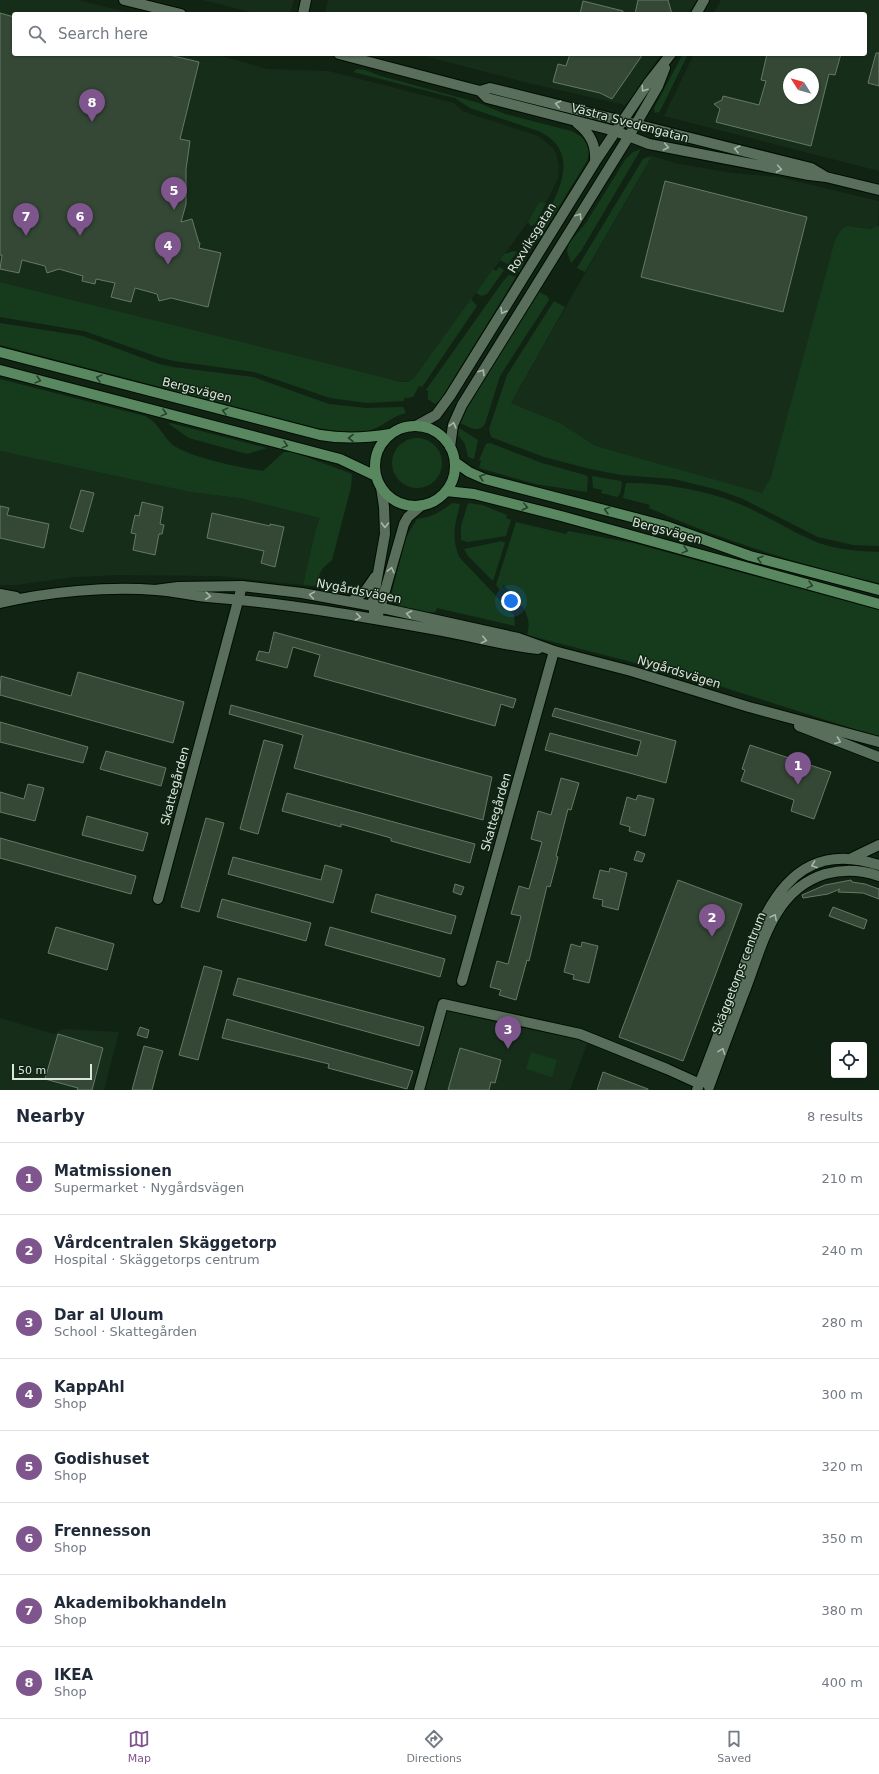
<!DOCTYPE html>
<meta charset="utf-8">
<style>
:root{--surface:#fff;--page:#f6f6f7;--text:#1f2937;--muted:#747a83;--line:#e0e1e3;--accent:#7e558c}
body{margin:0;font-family:"DejaVu Sans",sans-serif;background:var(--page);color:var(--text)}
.controls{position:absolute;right:12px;bottom:12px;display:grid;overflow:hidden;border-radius:4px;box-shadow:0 1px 3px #0004}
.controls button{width:36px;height:36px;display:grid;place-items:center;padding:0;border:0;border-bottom:1px solid var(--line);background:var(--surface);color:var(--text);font:20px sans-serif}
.compass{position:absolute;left:783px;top:68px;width:36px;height:36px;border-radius:50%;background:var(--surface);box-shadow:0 1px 3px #0004;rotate:307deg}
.scale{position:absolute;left:12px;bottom:10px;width:80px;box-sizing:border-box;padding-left:4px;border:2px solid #dbe7dc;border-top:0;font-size:11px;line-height:14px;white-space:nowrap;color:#dbe7dc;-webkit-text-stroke:3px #112414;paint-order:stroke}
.you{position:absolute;left:511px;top:601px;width:14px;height:14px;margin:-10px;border:3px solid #fff;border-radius:50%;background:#1a73e8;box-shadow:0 0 0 6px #1a73e833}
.badge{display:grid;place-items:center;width:26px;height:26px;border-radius:50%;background:var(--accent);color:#fff;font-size:13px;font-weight:700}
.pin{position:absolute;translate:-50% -33px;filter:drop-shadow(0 1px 2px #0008)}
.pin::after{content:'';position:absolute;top:21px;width:14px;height:12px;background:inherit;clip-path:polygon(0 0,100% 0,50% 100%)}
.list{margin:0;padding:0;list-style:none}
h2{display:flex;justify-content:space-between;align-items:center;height:52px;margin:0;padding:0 16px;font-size:17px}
h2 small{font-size:13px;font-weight:400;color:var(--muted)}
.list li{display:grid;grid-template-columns:26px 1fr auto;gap:12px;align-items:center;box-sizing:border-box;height:72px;padding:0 16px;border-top:1px solid var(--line)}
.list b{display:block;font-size:15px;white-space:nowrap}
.list p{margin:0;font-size:13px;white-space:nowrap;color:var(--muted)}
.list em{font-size:13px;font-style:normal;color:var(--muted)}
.icon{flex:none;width:22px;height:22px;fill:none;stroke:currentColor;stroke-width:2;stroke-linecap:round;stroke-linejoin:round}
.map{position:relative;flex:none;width:879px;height:1090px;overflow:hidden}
.search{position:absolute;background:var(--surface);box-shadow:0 1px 3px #0004;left:12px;right:12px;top:12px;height:44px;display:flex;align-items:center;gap:10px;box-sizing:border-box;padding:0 14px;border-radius:4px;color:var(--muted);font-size:15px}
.sheet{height:628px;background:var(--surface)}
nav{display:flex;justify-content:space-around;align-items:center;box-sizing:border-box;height:56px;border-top:1px solid var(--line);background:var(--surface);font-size:11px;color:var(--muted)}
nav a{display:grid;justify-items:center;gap:2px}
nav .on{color:var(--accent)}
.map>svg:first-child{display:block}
.built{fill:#162e19;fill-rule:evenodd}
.green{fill:#163b1c}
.building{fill:#344835;stroke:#657a66;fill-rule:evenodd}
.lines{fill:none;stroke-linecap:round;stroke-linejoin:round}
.minor-casing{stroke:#000d02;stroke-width:12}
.tertiary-casing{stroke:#000d02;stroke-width:12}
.secondary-casing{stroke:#000d02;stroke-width:12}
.minor{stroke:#596e5b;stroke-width:10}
.tertiary{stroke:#596e5b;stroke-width:10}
.secondary{stroke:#598860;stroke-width:10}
.oneway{stroke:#a7b7a8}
.oneway2{stroke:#27422b}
.labels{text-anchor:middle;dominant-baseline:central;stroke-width:3;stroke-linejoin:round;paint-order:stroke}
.street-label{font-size:12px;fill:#dbe7dc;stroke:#112414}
</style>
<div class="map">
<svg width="879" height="1090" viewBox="0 0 879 1090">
<rect width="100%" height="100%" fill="#112414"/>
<path class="built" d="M0 0H78L133 14H14V54H215L267 69 328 71 454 103 462 111 538 136 553 148 557 156 559 167 558 178 546 203 539 202 528 222 414 378 408 382 387 380 0 282Z
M203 0H294L290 14H258Z
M328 0H697L688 14H325Z
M721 0H879V171L664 116 694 54H865V14H713ZM789 74H813V98H789Z
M417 54H661L630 100 625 105 524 82Z
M652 156 679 164 732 173 778 177 879 201 878 227 872 229 848 226 771 477 762 494 596 446 560 423 511 403Z
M0 451 190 492 239 498 321 518 315 532 303 585 220 576 118 575 75 577 16 585H0Z
M443 1004 589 1039 570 1090H419Z
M0 1018 54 1034 63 1029 119 1032 104 1090H0Z"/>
<path class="green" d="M683 54H688L661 109 659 112 655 113 654 108Z
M357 69 365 70 381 76 479 103 505 114 571 131 582 137 587 144 589 151 587 161 539 239 534 236C551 205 587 157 541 132L470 108 455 98 353 72Z
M641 149 581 251 571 263 567 251 569 243 586 223 625 160 633 152Z
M652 156 585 272 577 268 643 159Z
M539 202 546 203 535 224 531 226 528 222Z
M848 226 871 229 879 226V546L853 545 818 537 743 499 719 490 674 479 621 475 590 469 544 457 491 437 489 429 507 375 554 301 565 307 511 403 560 423 596 446 762 493 771 477 835 240 842 229Z
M514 251 517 252 508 264 500 260 504 254Z
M521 254 524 262 519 272 513 267Z
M499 267 504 270 487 294 482 296 476 293 493 269 496 271Z
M509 275 516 277 441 399 435 404 428 399V391L426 390 504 280Z
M0 282 401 382H408L414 378 471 299 477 306 422 387 419 386 413 397 404 398V401L367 403 330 398 254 372 174 361 161 358 84 331 0 317Z
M539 292 547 296 549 300 500 376 485 424C478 434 469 427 460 423L468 406Z
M0 323 83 336 159 364 173 367 253 377 329 404 366 408 403 407 406 413C393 416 387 423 376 428 359 437 335 430 317 428L0 345Z
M0 379 145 416C160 423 163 439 176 447 194 458 241 468 263 471L284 452H293L352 474 351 487 332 560 322 569 315 586 303 585 315 532 320 518 239 498 190 492 0 451Z
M170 423 267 448 247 454 189 438 169 424Z
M459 428 478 440 474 459 468 457 465 444 458 435Z
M392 463a25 25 0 1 1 50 0a25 25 0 1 1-50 0Z
M490 443 542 463 585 475 588 477 587 492 535 484 479 468 481 461 479 460 486 444Z
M592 476 621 481 622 484 620 494 617 497 601 493 602 490 593 488Z
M626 483C664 483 707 490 742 505 768 516 792 533 819 543 838 550 859 551 879 552V583C801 565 723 541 649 508L650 505 623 498Z
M452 503 460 504C455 525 451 536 459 557L514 615 515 626 437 608 435 612C418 613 394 613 392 592L405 539 417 519C432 517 441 512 452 503Z
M468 503 482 505 507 515 506 518 511 520 506 536 468 542 461 540V526Z
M516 522 566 534 568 531 633 543 879 610V737L701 680 527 635C534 614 517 599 504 585L500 590 496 585Z
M502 541 505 543 493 581 468 556 464 549Z
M531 1052 557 1060 552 1077 526 1069Z"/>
<path class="building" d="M638 0H668L672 14H635Z
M583 1 623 11V14H580Z
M0 13 14 17V54H165L199 62 180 139 190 141 186 169V204L181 222 192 219 199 243H200L199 248 221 253 208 307 171 298 159 301 157 294 135 288 131 302 111 297 115 283 96 279 95 284 82 281 83 276 59 269 47 273 45 266 22 260 19 273 0 269 2 255H0Z
M876 53H879V86L868 83Z
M570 54H643L612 99 600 93 553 82 558 64 566 66Z
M767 54H841L835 75 829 74 811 146 716 122 720 109 714 104 722 100 723 96 759 105 766 81 761 80ZM789 74H813V98H789Z
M665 181 807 217 783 312 641 277Z
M81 490 94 493 83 532 70 528Z
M142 502 163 507 160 524 164 525 162 534H159L155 555 133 550 136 534 131 533 135 515 139 516Z
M0 506 9 508 7 515 49 524 44 548 0 538Z
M212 513 270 526V524L284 527 275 567 261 563 264 551 207 538Z
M274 632 516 699 513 708 501 704 495 726 314 676 320 655 293 647 287 668 256 660 259 651 269 653Z
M78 672 184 702 173 743 0 695 1 676 71 696Z
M231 705 492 777 483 820 294 768 303 735 229 714Z
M555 708 676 741 666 783 545 750 550 733 637 756 641 741 552 716Z
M0 722 88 747 83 763 0 742Z
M264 740 283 745 258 834 240 829Z
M750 745 831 772 814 819 791 811 794 800 741 781 745 770 742 769Z
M106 751 166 768 161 786 100 769Z
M561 778 579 783 571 810 568 809 556 856 558 857 550 887 547 886 529 961 527 960 516 1000 499 995 501 990 490 987 497 961 508 964 521 916 511 914 519 886 529 889 542 842 531 839 538 811 551 815Z
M28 784 44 788 35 821 0 812V792L24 799Z
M287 793 475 844 470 863 391 841V838L341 824V827L282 811Z
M638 795 654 799 645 836 629 831 630 827 620 824 627 797 636 800Z
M87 816 148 833 143 851 82 835Z
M206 818 224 823 199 912 181 907Z
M0 838 136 876 131 894 0 858Z
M637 851 645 854 642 862 634 860Z
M233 857 321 880 325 865 342 870 333 903 228 874Z
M610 868 627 873 618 910 602 906 603 900 593 898 600 870 609 872Z
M678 880 742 904 683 1061 619 1037Z
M851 880 852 882 865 884 879 889V899L863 893 838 892 840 889 828 894 803 898 802 895 825 885Z
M455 884 464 887 461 895 453 892Z
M376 894 456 916 451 934 371 912Z
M222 899 311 923 306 941 217 917Z
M833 907 867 920 864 929 829 916Z
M56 927 114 944 107 970 48 953Z
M330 927 445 959 440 977 325 945Z
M582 942 598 946 589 983 573 979 574 975 564 972 571 944 581 947Z
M204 966 222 971 198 1060 179 1055Z
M238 978 424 1027 419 1046 233 995Z
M227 1019 413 1071 407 1089 328 1068 329 1064 222 1038Z
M140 1027 149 1030 147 1038 137 1035Z
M58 1034 103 1048 92 1090H77L78 1088 45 1079Z
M144 1046 163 1051 159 1063 152 1090H132Z
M460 1048 501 1060 495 1083 491 1082 489 1090H448Z
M603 1072 648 1089V1090H597Z"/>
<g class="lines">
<g class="minor-casing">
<path id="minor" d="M303 14 306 0
M852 858 879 845
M158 899 242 586
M462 981 554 651
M709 1087C721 1054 733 1021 746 988 763 943 774 890 825 874 843 869 862 870 879 876
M419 1090 443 1004 580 1034 667 1069 700 1084
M697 1090C711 1055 724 1019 737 984 762 917 788 835 879 865"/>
</g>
<g class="tertiary-casing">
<path id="tertiary" d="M124 0 181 14
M696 14 704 0
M339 54 480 91 490 88 811 168 826 177
M480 91 487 98 615 131 649 144 809 175 826 177 879 190
M577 123C591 134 596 145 595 162
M416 426 436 415 450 396 595 162 649 82 671 54
M450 447 453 425 462 405 629 136 658 86 665 68
M155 590 178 587 242 586 302 593 373 606 518 638 554 651 631 671 749 707 879 742
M0 594 16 597
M351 602 366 590 375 577
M0 603C48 592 107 586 156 590 173 591 190 595 207 597 286 603 365 617 443 631 475 637 506 646 538 649
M374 612 373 601 385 534 384 507 381 487
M379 612 404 524 408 517 422 505
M799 726 879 757"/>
</g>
<g class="secondary-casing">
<path id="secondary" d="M0 352 320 435C344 439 366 438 390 434
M0 370 340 459 376 476
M375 466a40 40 0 1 1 80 0a40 40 0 1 1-80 0Z
M455 462 469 472 485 479 666 526 750 556 879 590
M446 491 474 494 561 516 879 604"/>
</g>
<use href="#minor" class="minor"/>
<use href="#tertiary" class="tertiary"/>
<use href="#secondary" class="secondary"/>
</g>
<defs><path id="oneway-chevron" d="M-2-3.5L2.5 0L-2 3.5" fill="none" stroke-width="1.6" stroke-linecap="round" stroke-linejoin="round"/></defs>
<g class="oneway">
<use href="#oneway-chevron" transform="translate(644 89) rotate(124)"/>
<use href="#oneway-chevron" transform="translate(558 104) rotate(-167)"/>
<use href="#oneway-chevron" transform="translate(666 147) rotate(12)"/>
<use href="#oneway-chevron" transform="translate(737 149) rotate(-166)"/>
<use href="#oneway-chevron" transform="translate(779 169) rotate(10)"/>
<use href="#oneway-chevron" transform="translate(579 216) rotate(-58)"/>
<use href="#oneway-chevron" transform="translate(503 311) rotate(121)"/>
<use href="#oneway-chevron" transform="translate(482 372) rotate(-58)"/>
<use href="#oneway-chevron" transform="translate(453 425) rotate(-74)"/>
<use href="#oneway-chevron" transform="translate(385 525) rotate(91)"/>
<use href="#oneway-chevron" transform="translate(391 570) rotate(-76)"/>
<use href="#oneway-chevron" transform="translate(312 595) rotate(-170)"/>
<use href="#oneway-chevron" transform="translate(208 596) rotate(5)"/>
<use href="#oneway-chevron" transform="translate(409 614) rotate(-168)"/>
<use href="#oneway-chevron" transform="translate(358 617) rotate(9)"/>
<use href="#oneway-chevron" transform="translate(484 640) rotate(12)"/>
<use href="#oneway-chevron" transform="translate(838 741) rotate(21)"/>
<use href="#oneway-chevron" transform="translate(814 865) rotate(160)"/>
<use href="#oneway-chevron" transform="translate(774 917) rotate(-62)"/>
<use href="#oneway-chevron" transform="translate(722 1051) rotate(-69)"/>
</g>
<g class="oneway2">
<use href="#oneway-chevron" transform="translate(99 378) rotate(-165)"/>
<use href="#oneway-chevron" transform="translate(38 380) rotate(15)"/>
<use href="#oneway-chevron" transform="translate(225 411) rotate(-166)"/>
<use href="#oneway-chevron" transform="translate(164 413) rotate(15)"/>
<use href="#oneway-chevron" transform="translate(351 438) rotate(-180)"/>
<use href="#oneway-chevron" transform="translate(285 445) rotate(15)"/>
<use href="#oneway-chevron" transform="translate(482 477) rotate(-161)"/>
<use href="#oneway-chevron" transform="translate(525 507) rotate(14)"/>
<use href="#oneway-chevron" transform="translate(607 510) rotate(-165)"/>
<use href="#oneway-chevron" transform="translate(685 550) rotate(15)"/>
<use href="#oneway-chevron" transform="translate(760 559) rotate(-164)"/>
<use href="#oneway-chevron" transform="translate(810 585) rotate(15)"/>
</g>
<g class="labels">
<g class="street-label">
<text transform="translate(630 123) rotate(15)">Västra Svedengatan</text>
<text transform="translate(532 238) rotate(-58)">Roxviksgatan</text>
<text transform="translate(197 390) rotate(14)">Bergsvägen</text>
<text transform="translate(667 531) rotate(15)">Bergsvägen</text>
<text transform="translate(359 591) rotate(11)">Nygårdsvägen</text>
<text transform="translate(679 672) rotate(17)">Nygårdsvägen</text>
<text transform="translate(175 786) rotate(-75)">Skattegården</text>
<text transform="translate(496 812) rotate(-74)">Skattegården</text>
<text transform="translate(739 973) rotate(-69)">Skäggetorps centrum</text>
</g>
</g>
</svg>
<div class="controls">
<button><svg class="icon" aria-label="locate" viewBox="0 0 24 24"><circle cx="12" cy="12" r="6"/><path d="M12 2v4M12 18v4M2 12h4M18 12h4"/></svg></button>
</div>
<svg class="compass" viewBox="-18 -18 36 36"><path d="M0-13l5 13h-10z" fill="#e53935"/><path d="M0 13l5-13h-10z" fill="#747a83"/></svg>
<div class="scale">50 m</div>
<div class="you"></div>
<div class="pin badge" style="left:798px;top:785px">1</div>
<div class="pin badge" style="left:712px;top:937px">2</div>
<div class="pin badge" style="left:508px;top:1049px">3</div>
<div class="pin badge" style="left:168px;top:265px">4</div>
<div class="pin badge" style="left:174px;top:210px">5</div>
<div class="pin badge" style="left:80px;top:236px">6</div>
<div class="pin badge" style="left:26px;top:236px">7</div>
<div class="pin badge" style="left:92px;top:122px">8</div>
<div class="search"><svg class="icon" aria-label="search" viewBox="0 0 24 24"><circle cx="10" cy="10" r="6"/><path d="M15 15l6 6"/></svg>Search here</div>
</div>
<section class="sheet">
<h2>Nearby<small>8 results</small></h2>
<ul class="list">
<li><span class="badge">1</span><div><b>Matmissionen</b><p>Supermarket · Nygårdsvägen</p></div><em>210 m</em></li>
<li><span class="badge">2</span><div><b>Vårdcentralen Skäggetorp</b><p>Hospital · Skäggetorps centrum</p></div><em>240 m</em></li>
<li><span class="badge">3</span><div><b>Dar al Uloum</b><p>School · Skattegården</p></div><em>280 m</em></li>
<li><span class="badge">4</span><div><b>KappAhl</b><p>Shop</p></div><em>300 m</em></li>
<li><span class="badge">5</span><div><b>Godishuset</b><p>Shop</p></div><em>320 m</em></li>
<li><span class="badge">6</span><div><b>Frennesson</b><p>Shop</p></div><em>350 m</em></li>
<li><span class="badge">7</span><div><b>Akademibokhandeln</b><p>Shop</p></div><em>380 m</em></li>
<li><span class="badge">8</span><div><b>IKEA</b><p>Shop</p></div><em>400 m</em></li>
</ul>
</section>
<nav>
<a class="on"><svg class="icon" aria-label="map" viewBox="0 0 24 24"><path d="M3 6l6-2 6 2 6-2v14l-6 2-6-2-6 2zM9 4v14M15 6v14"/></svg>Map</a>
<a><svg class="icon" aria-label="directions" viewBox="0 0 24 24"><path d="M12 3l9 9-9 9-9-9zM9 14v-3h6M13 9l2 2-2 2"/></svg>Directions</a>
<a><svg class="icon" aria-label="saved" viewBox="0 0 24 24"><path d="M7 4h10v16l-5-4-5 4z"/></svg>Saved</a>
</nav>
